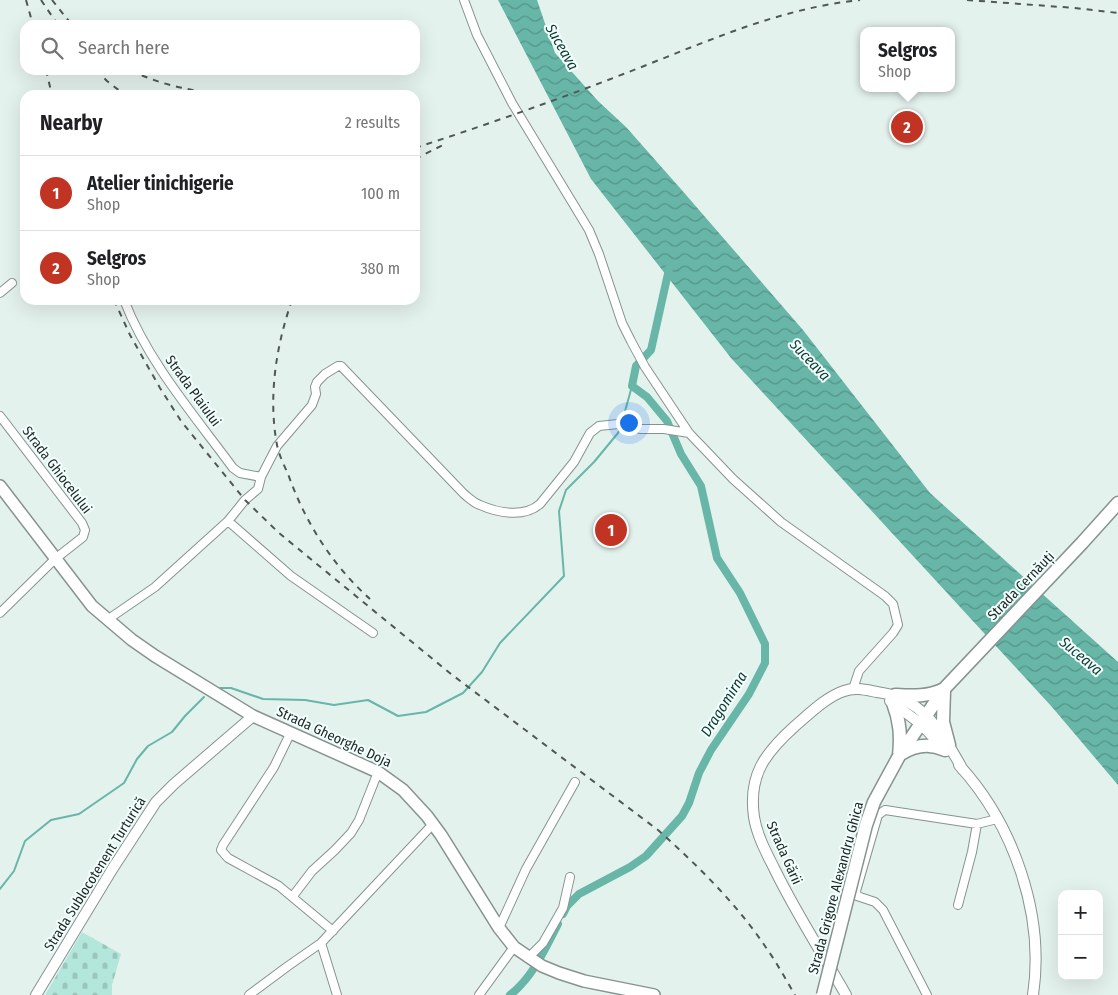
<!DOCTYPE html>
<meta charset="utf-8">
<style>
:root{--surface:#fff;--page:#f2f2f2;--text:#202124;--muted:#757577;--line:#e0e0e0;--accent:#c13423}
body{margin:0;font-family:"Fira Sans Condensed",sans-serif;background:var(--page);color:var(--text)}
.controls{position:absolute;right:15px;bottom:15px;display:grid;overflow:hidden;border-radius:10px;box-shadow:0 5px 20px #0002}
.controls button{width:45px;height:45px;display:grid;place-items:center;padding:0;border:0;border-bottom:1px solid var(--line);background:var(--surface);color:var(--text);font:25px sans-serif}
.you{position:absolute;left:628px;top:422px;width:18px;height:18px;margin:-12px;border:4px solid #fff;border-radius:50%;background:#1a73e8;box-shadow:0 0 0 8px #1a73e833}
.badge{display:grid;place-items:center;width:32px;height:32px;border-radius:50%;background:var(--accent);color:#fff;font-size:16px;font-weight:700}
.pin{position:absolute;translate:-50% -50%;border:2px solid #fff;box-shadow:0 1px 5px #0006}
.popup{position:absolute;left:860px;top:27px;width:95px;height:65px;box-sizing:border-box;display:grid;place-content:center;border-radius:10px;background:var(--surface);filter:drop-shadow(0 1px 4px #0005);font-size:16px;white-space:nowrap;color:var(--muted)}
.popup b{font-size:19px;color:var(--text)}
.popup::after{content:'';position:absolute;left:50%;top:100%;margin-left:-10px;border:10px solid transparent;border-top-color:var(--surface)}
.list{margin:0;padding:0;list-style:none}
h2{display:flex;justify-content:space-between;align-items:center;height:65px;margin:0;padding:0 20px;font-size:21px}
h2 small{font-size:16px;font-weight:400;color:var(--muted)}
.list li{display:grid;grid-template-columns:32px 1fr auto;gap:15px;align-items:center;box-sizing:border-box;height:75px;padding:0 20px;border-top:1px solid var(--line)}
.list b{display:block;font-size:19px;white-space:nowrap}
.list p{margin:0;font-size:16px;white-space:nowrap;color:var(--muted)}
.list em{font-size:16px;font-style:normal;color:var(--muted)}
.icon{flex:none;width:28px;height:28px;fill:none;stroke:currentColor;stroke-width:2;stroke-linecap:round;stroke-linejoin:round}
.map{position:relative;flex:none;width:1118px;height:995px;overflow:hidden}
.search{position:absolute;background:var(--surface);box-shadow:0 5px 20px #0002;left:20px;top:20px;width:400px;height:55px;display:flex;align-items:center;gap:12px;box-sizing:border-box;padding:0 18px;border-radius:15px;color:var(--muted);font-size:19px}
.panel{position:absolute;background:var(--surface);box-shadow:0 5px 20px #0002;left:20px;top:90px;width:400px;height:215px;border-radius:15px}
.map>svg:first-child{display:block}
.cemetery{fill:url(#cemetery-stones)}
.water{fill:url(#water-waves)}
.lines{fill:none;stroke-linecap:round;stroke-linejoin:round}
.stream{stroke:#67b6a7;stroke-width:2}
.canal{stroke:#67b6a7;stroke-width:8}
.minor-casing{stroke:#879390;stroke-width:10}
.tertiary-casing{stroke:#879390;stroke-width:12}
.secondary-casing{stroke:#879390;stroke-width:14}
.primary-casing{stroke:#879390;stroke-width:15}
.minor{stroke:#fff;stroke-width:8}
.tertiary{stroke:#fff;stroke-width:10}
.secondary{stroke:#fff;stroke-width:11}
.primary{stroke:#fff;stroke-width:12}
.rail{stroke:#505755;stroke-width:2;stroke-dasharray:6 6;stroke-linecap:butt}
.primary-bridge-casing{stroke:#879390;stroke-width:15;stroke-linecap:butt}
.primary-bridge{stroke:#fff;stroke-width:12}
.labels{text-anchor:middle;dominant-baseline:central;stroke-width:4;stroke-linejoin:round;paint-order:stroke}
.street-label{font-size:14px;fill:#1f2422;stroke:#f1fffc}
.water-label{font-size:15px;font-style:italic;fill:#113731;stroke:#f1fffc}
</style>
<div class="map">
<svg width="1118" height="995" viewBox="0 0 1118 995">
<defs>
<pattern id="cemetery-stones" width="16" height="16" patternUnits="userSpaceOnUse" patternTransform="scale(1.25)"><rect width="16" height="16" fill="#b4e7dc"/><path d="M2 7V4a2 2 0 0 1 4 0v3zM10 15v-3a2 2 0 0 1 4 0v3z" fill="#9ac6bc"/></pattern>
<pattern id="water-waves" width="16" height="10" patternUnits="userSpaceOnUse" patternTransform="scale(1.25)"><rect width="16" height="10" fill="#67b6a7"/><path d="M0 5q4-4 8 0t8 0" fill="none" stroke="#549488"/></pattern>
</defs>
<rect width="100%" height="100%" fill="#e4f2ee"/>
<path class="cemetery" d="M82 932 121 954 112 985V995H45Z"/>
<path class="water" d="M498 0H537L555 53 598 101 626 127 680 188 803 330 930 493 1118 662V785L1052 707 731 358 591 179Z"/>
<g class="lines">
<path class="stream" d="M622 422 632 386
M219 688H231L263 699 305 700 334 705 368 700 398 716 426 712 463 693 482 672 500 643 564 576 559 511 566 490 594 462 618 433 621 426
M0 889 14 871 25 841 51 820 79 814 124 783 137 759 148 746 172 732 185 716 204 697"/>
<path class="canal" d="M563 914 567 906 579 894 630 867 646 856 682 816 689 803 699 773 711 750 749 694 765 663V644L740 593 717 558 701 486 681 454 667 421 647 397 632 386 636 366 651 350 669 269
M510 995C533 977 545 949 558 924"/>
<g class="minor-casing">
<path id="minor" d="M464 0 477 35 512 103 589 230 599 254 622 323 631 341 645 367 689 433 733 479 781 522 885 596 893 604 898 625 893 633 859 671 853 689
M0 293 12 283
M124 300C148 362 194 415 233 468L240 473 261 477
M0 416 82 523 85 530 83 537 55 559 0 613
M228 521 291 576 373 633
M107 620 155 587 228 521 245 500 258 489 261 477 277 446 312 405 316 394 315 387 317 382 325 374 338 366H341L464 494C469 498 474 503 480 505 498 513 524 518 540 504L574 462 590 433 599 426 618 424 641 429H664L689 433
M290 734 274 767 223 845 221 850 228 858 279 886 333 931
M293 896 312 871 335 850 351 833 359 820 378 772
M958 905 972 852 977 824
M499 928 526 869 575 782
M321 943 337 995
M528 958 543 943 563 908 570 877
M249 995 288 966 321 943 433 824
M479 995 514 947
M927 995 883 910 875 902 857 896 856 891 878 815 885 810 977 824 997 819"/>
</g>
<g class="tertiary-casing">
<path id="tertiary" d="M890 701 921 724 946 751
M959 765C1014 825 1045 915 1033 995
M36 995 113 868 156 802 174 784 253 716
M846 995C822 953 796 913 775 870 767 854 757 836 754 817 748 775 765 753 795 726 809 714 826 697 844 691 855 687 866 690 877 692 883 693 890 694 896 696 929 708 947 741 963 770"/>
</g>
<g class="secondary-casing">
<path id="secondary" d="M0 486 92 606 132 640 155 656 253 716 378 772 403 790 427 816 441 835 499 928 514 947 542 966 559 973 584 981 654 995"/>
</g>
<g class="primary-casing">
<path id="primary" d="M944 691 943 722 949 745
M895 695C913 696 928 697 944 689
M893 703C900 721 901 736 899 756
M901 754C915 745 930 743 945 750
M899 756 944 689 1082 543 1118 503"/>
</g>
<use href="#minor" class="minor"/>
<use href="#tertiary" class="tertiary"/>
<use href="#secondary" class="secondary"/>
<use href="#primary" class="primary"/>
<path class="rail" d="M26 0 33 25
M41 0 58 25
M52 0 72 25
M967 0 1075 8 1118 13
M46 70 52 95
M96 70 107 81 125 95
M131 70C157 84 186 89 214 94
M415 148C492 123 568 96 644 66 715 38 783 8 860 0
M415 159 445 144
M114 300 130 335 160 388 181 421 245 500 279 533 451 674 658 830C698 866 737 904 767 949 777 963 786 980 795 995
M292 300C276 346 268 397 277 445 279 455 284 465 288 474 305 522 332 565 370 599"/>
<g class="primary-bridge-casing">
<path id="primary-bridge" d="M823 995 866 825 874 802 899 756"/>
</g>
<use href="#primary-bridge" class="primary-bridge"/>
</g>
<g class="labels">
<g class="street-label">
<text transform="translate(193 391) rotate(54)">Strada Plaiului</text>
<text transform="translate(57 470) rotate(53)">Strada Ghiocelului</text>
<text transform="translate(1021 586) rotate(-46)">Strada Cernăuți</text>
<text transform="translate(334 737) rotate(25)">Strada Gheorghe Doja</text>
<text transform="translate(784 853) rotate(66)">Strada Gării</text>
<text transform="translate(95 874) rotate(-58)">Strada Sublocotenent Turturică</text>
<text transform="translate(836 888) rotate(-75)">Strada Grigore Alexandru Ghica</text>
</g>
<g class="water-label">
<text transform="translate(562 47) rotate(60)">Suceava</text>
<text transform="translate(810 360) rotate(46)">Suceava</text>
<text transform="translate(1081 656) rotate(40)">Suceava</text>
<text transform="translate(724 704) rotate(-58)">Dragomirna</text>
</g>
</g>
</svg>
<div class="controls">
<button>+</button>
<button>−</button>
</div>
<div class="you"></div>
<div class="pin badge" style="left:611px;top:530px">1</div>
<div class="pin badge" style="left:907px;top:127px">2</div>
<div class="popup"><b>Selgros</b>Shop</div>
<div class="search"><svg class="icon" aria-label="search" viewBox="0 0 24 24"><circle cx="10" cy="10" r="6"/><path d="M15 15l6 6"/></svg>Search here</div>
<section class="panel">
<h2>Nearby<small>2 results</small></h2>
<ul class="list">
<li><span class="badge">1</span><div><b>Atelier tinichigerie</b><p>Shop</p></div><em>100 m</em></li>
<li><span class="badge">2</span><div><b>Selgros</b><p>Shop</p></div><em>380 m</em></li>
</ul>
</section>
</div>
